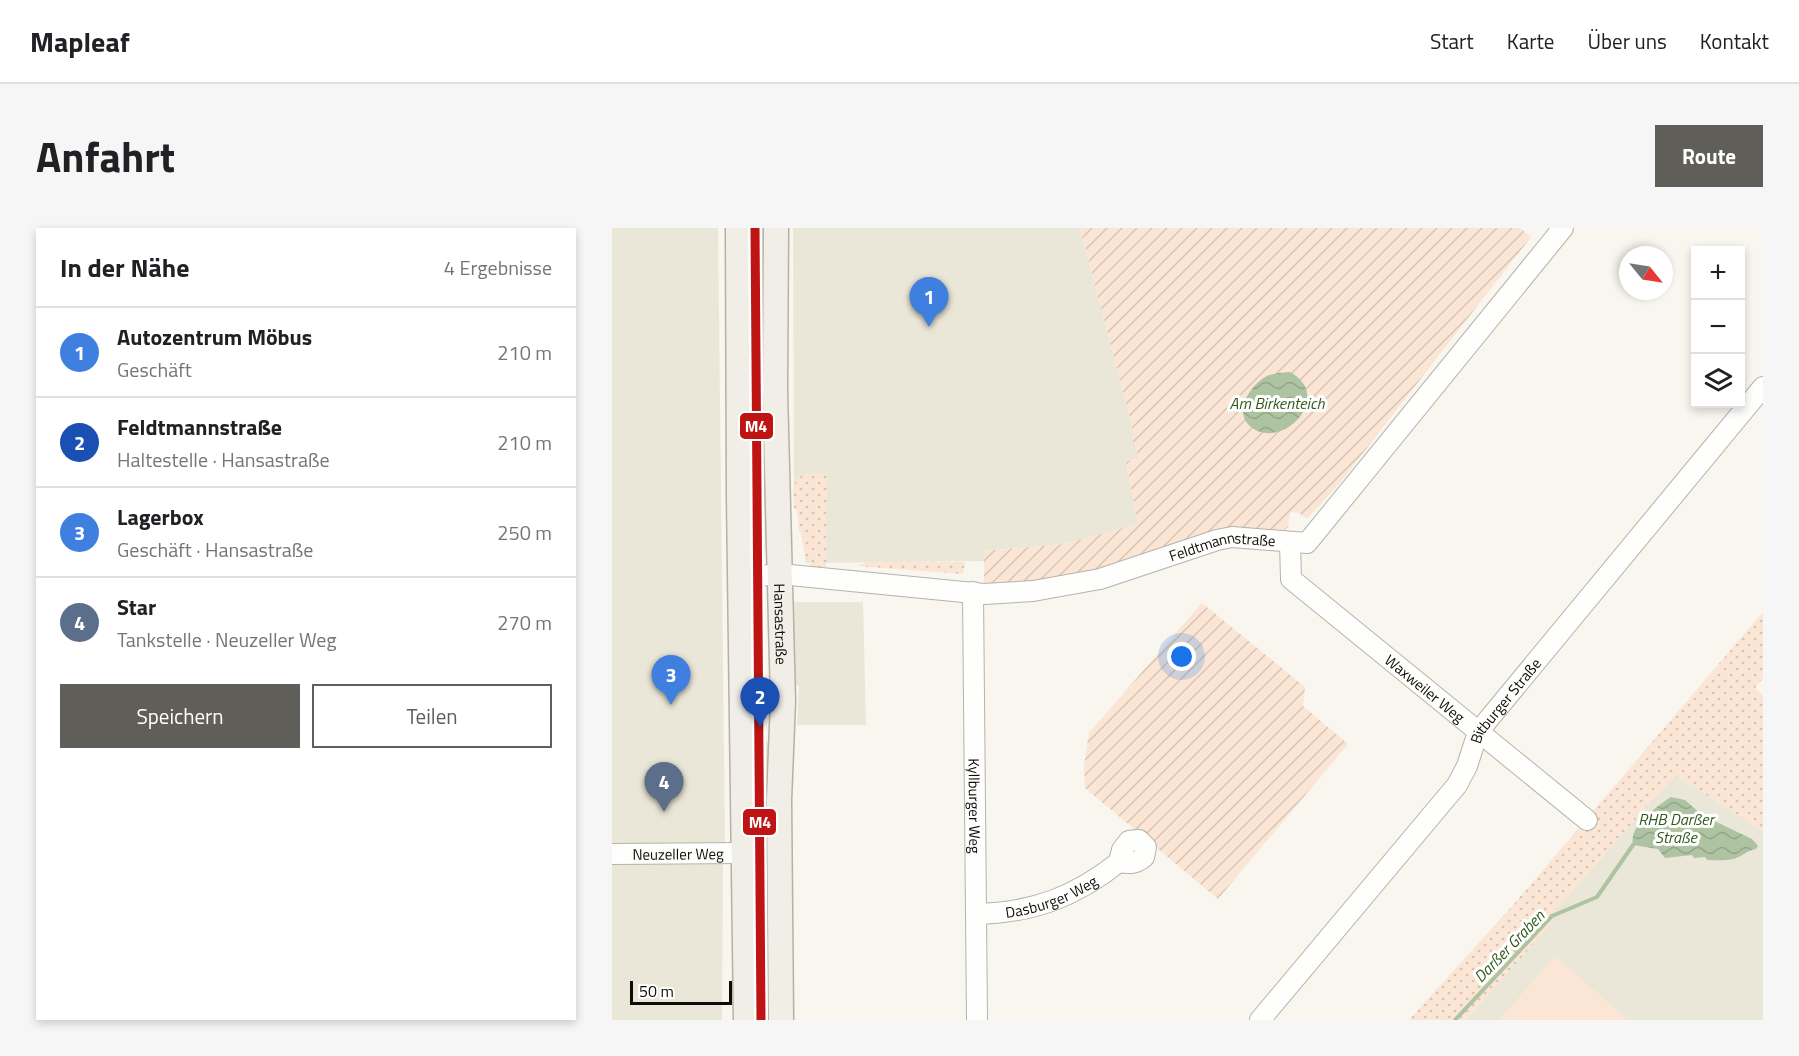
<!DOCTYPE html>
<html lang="de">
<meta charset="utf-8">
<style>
:root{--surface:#fff;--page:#f6f6f6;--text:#202124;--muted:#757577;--line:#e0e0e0;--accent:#5f5e58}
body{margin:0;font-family:"Titillium Web",sans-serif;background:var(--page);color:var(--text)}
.controls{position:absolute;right:18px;top:18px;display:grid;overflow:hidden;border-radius:0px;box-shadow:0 3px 9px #0003}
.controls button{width:54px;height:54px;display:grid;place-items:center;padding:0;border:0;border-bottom:2px solid var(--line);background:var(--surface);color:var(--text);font:30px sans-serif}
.compass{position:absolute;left:1007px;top:18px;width:54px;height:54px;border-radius:50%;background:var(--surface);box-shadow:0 3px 9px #0003;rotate:120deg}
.scale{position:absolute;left:18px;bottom:15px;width:102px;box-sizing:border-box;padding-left:6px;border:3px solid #0d0c08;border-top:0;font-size:16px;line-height:21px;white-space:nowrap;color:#0d0c08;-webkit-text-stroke:4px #fff;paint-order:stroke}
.you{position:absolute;left:570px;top:429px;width:21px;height:21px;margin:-15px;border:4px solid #fff;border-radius:50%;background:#1a73e8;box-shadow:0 0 0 9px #1a73e833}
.badge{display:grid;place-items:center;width:39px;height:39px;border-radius:50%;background:var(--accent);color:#fff;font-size:20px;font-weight:700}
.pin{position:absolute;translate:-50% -50px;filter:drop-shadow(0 2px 3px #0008)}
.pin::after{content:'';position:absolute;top:32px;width:21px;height:18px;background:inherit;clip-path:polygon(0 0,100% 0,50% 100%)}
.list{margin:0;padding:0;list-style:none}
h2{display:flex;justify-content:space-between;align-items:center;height:78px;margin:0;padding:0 24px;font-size:26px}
h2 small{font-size:20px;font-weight:400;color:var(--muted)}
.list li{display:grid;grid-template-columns:39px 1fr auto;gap:18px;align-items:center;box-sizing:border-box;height:90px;padding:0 24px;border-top:2px solid var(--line)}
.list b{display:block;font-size:22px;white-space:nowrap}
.list p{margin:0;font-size:20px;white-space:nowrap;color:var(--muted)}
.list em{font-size:20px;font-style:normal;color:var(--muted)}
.actions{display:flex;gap:12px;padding:18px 24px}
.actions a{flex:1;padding:14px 0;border:2px solid var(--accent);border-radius:0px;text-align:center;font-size:21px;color:var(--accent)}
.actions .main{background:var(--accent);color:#fff}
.icon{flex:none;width:33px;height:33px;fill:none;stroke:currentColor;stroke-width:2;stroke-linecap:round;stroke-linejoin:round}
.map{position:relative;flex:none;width:1151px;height:792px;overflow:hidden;border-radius:0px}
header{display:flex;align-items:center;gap:36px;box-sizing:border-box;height:84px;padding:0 30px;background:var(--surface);border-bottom:2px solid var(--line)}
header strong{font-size:28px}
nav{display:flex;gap:33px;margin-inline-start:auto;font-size:21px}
.intro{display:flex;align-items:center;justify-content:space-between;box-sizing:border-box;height:144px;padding:0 36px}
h1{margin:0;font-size:42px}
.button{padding:15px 27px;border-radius:0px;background:var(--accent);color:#fff;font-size:21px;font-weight:700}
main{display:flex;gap:36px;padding:0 36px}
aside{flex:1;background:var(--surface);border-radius:0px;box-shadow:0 3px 9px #0003}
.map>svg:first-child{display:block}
.built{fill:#ebe7d8}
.grass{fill:url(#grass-dots)}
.garden{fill:url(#garden-furrows)}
.pitch{fill:#fbe6d5}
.water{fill:url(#water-waves)}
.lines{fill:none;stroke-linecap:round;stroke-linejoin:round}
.stream{stroke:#aec3a2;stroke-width:4}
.minor-casing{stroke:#b4b3ad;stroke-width:22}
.major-casing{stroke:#b7b0a4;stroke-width:27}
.minor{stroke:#fefefc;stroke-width:20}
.major{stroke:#f1eee8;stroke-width:24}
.tram-1-casing{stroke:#fff;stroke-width:14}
.tram-1{stroke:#be1414;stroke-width:9}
.labels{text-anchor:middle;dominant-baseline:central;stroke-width:6;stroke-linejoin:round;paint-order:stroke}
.street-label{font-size:15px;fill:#0d0c08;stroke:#fff}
.water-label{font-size:16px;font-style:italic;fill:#32591c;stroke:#fff}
.line-badge{stroke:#fff;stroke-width:2}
.badge-label{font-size:16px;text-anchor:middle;font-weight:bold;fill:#fff}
</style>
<header>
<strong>Mapleaf</strong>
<nav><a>Start</a><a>Karte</a><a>Über uns</a><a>Kontakt</a></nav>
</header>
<div class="intro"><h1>Anfahrt</h1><a class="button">Route</a></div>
<main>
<aside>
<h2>In der Nähe<small>4 Ergebnisse</small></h2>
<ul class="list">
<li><span class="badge" style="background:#3f7fe0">1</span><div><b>Autozentrum Möbus</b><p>Geschäft</p></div><em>210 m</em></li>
<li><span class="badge" style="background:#1a4fb4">2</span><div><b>Feldtmannstraße</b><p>Haltestelle · Hansastraße</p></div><em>210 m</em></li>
<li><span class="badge" style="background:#3f7fe0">3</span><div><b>Lagerbox</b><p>Geschäft · Hansastraße</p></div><em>250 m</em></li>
<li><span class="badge" style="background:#5c6f8a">4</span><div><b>Star</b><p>Tankstelle · Neuzeller Weg</p></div><em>270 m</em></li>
</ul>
<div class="actions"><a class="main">Speichern</a><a>Teilen</a></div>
</aside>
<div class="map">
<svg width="1151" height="792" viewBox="0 0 1151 792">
<defs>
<pattern id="grass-dots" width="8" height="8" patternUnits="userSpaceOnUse" patternTransform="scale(1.5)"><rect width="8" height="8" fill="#fbe6d5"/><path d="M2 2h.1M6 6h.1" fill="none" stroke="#d6c4b5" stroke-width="1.8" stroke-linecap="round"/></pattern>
<pattern id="garden-furrows" width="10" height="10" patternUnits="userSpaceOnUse" patternTransform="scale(1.5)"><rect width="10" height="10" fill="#fbe6d5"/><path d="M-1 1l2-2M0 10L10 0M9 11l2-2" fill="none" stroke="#d6c4b5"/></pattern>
<pattern id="water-waves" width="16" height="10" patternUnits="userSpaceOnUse" patternTransform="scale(1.5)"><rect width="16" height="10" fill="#aec3a2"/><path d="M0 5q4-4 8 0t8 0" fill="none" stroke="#94a68a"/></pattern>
</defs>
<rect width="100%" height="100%" fill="#f8f6ee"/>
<path class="built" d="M0 0H106L113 614 0 620Z
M139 0H154L157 325 143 328Z
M181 0H468L523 209 521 210 527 230 514 235 526 296 452 316 372 323V333L194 335 182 261Z
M180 374H251L254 497H185L187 457H181Z
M144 514H158L162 792H145Z
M1063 547 1151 603V792H854L939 695 936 690Z
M111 634 110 792H0V635Z"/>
<path class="grass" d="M134 28H139L142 303H139Z
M203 245H215L214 339H200L192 324 189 303H187L185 282 182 281 181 263 184 251 194 246Z
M255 334H353L351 346 244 338Z
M1151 384V450L1143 460 1151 468V603L1063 547 936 690 940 695 854 792H797L902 676Z
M138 514H144L145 792Z
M119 634 123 639 125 768 120 771Z"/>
<path class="garden" d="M468 0H908L919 9 727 256 695 291 687 285 678 284 676 299 670 305 507 339 372 362V323L452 316 526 296 514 234 527 230 520 209H523Z
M590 375 693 459 691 478 736 516 606 671 473 560 472 538 477 505Z"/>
<path class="pitch" d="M943 728 1016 792H887Z"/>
<path class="water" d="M678 144C724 169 668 225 638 198 621 183 639 156 655 148 662 145 670 145 678 144Z
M1059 569 1073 572 1090 587 1140 611 1146 618 1144 621C1135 622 1130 629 1121 631 1113 633 1104 632 1095 632L1093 629 1082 630 1080 627 1053 630 1046 621 1021 617C1017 597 1044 579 1059 569Z"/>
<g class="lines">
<path class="stream" d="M843 792 940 688 985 669 1021 617"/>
<g class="minor-casing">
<g id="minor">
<path id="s1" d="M678 314 679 351 975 592"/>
<path id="s2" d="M128 350 168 346 372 366 421 363 488 351 605 312 620 309 695 315 951 0"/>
<path id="s3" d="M361 364 365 792"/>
<path id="s4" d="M0 626 132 625"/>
<path id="s5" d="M364 686C420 685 463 669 507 634 517 636 524 636 532 629L534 619 527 612 517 613 510 622 507 634"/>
<path id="s6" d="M648 792 845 557 855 538 866 504 1151 159"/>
</g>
</g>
<g class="major-casing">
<g id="major">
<path d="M126 0 127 269 134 792"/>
<path id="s7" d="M164 0 163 162 171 473 167 572 169 792"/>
</g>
</g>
<use href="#minor" class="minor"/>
<use href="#major" class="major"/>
<g class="tram-1-casing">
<path id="tram-1" d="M143 0 149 792"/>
</g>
<use href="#tram-1" class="tram-1"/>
</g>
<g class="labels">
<g class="street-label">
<text stroke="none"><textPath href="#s2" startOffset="490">Feldtmannstraße</textPath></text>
<text stroke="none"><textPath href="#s7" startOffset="396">Hansastraße</textPath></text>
<text stroke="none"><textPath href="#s1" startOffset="210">Waxweiler Weg</textPath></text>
<text stroke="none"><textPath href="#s6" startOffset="405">Bitburger Straße</textPath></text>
<text stroke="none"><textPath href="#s3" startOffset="214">Kyllburger Weg</textPath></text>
<text stroke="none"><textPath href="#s4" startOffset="66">Neuzeller Weg</textPath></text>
<text stroke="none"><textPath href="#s5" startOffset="78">Dasburger Weg</textPath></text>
</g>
<g class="water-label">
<text x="665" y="175">Am Birkenteich</text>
<text x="1064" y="591">RHB Darßer<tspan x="1064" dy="18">Straße</tspan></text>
<text transform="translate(897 718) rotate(-46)">Darßer Graben</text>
</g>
</g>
<g class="line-badge">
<rect x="127" y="184" width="35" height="28" rx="6" fill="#be1414"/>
<rect x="130" y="580" width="35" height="28" rx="6" fill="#be1414"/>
</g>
<g class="badge-label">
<text x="144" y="204">M4</text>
<text x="148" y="600">M4</text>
</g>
</svg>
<div class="controls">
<button>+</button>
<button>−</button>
<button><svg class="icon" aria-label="layers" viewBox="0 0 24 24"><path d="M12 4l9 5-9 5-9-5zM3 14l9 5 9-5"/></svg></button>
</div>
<svg class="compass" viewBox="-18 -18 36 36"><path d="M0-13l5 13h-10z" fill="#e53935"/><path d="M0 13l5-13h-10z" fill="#757577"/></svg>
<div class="scale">50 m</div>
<div class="you"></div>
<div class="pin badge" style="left:317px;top:99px;background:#3f7fe0">1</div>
<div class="pin badge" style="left:148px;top:499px;background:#1a4fb4">2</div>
<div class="pin badge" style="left:59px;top:477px;background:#3f7fe0">3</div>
<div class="pin badge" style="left:52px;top:584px;background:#5c6f8a">4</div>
</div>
</main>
